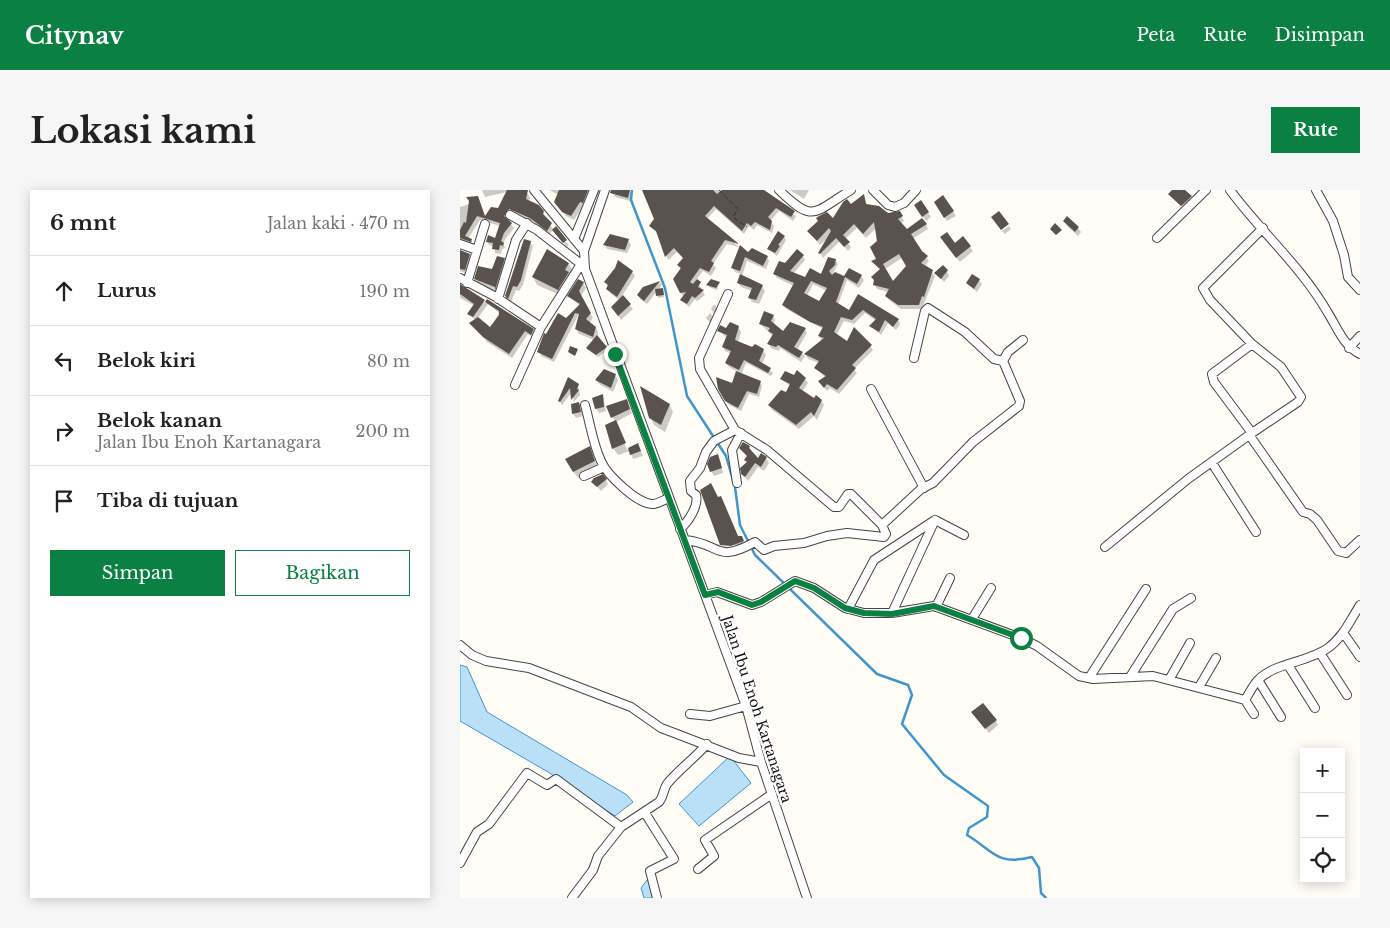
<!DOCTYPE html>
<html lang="id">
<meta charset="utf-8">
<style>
:root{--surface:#fff;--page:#f6f6f6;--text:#222;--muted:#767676;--line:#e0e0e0;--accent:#0b8043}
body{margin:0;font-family:"Libre Baskerville",serif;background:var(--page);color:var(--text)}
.controls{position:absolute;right:15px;bottom:15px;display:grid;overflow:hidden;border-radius:0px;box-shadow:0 2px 12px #0003}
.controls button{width:45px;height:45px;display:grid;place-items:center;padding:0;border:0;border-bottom:1px solid var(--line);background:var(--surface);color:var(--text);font:25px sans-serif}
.stop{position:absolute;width:15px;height:15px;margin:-11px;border:4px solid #0b8043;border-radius:50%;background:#fff}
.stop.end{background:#0b8043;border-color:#fff;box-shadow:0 1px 5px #0008}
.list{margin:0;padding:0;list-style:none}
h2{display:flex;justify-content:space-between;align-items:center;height:65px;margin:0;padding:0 20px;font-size:21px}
h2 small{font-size:16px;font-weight:400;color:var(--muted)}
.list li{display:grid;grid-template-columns:32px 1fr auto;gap:15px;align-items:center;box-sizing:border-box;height:70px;padding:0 20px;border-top:1px solid var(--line)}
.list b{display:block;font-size:19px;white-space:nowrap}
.list p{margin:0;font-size:16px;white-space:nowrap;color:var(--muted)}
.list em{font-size:16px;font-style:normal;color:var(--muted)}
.actions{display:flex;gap:10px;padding:15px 20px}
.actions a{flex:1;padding:11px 0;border:1px solid var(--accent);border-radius:0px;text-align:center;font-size:18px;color:var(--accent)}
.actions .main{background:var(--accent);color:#fff}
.icon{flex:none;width:28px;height:28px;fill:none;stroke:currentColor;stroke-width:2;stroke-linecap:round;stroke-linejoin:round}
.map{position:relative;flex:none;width:900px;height:708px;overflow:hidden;border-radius:0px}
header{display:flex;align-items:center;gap:30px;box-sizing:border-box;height:70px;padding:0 25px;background:var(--accent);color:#fff}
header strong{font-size:24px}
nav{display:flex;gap:28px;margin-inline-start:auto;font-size:18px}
.intro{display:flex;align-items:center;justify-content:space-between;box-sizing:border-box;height:120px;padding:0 30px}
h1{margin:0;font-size:35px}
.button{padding:12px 22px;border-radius:0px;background:var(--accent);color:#fff;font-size:18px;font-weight:700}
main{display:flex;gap:30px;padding:0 30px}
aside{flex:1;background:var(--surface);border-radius:0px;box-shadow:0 2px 12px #0003}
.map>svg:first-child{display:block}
.water{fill:#b9e0f7;stroke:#3f96cf}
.shadow{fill:#0003;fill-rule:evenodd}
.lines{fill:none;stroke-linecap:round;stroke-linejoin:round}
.stream{stroke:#3f96cf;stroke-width:2.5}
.building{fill:#5a524d;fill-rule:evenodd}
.minor-casing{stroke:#444;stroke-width:10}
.path{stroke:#333;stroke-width:1;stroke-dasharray:5 2.5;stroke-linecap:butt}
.minor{stroke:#fff;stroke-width:8}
.route{stroke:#0b8043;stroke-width:6}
.labels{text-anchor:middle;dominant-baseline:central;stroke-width:5;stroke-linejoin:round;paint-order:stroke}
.street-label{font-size:14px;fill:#111;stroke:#fff}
</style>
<header>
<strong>Citynav</strong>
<nav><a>Peta</a><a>Rute</a><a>Disimpan</a></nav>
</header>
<div class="intro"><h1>Lokasi kami</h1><a class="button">Rute</a></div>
<main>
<aside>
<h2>6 mnt<small>Jalan kaki · 470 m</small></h2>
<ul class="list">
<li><svg class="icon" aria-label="ahead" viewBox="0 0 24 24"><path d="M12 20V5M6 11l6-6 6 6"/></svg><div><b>Lurus</b></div><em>190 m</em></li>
<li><svg class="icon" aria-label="left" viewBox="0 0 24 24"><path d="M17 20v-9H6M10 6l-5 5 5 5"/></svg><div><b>Belok kiri</b></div><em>80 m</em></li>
<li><svg class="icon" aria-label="right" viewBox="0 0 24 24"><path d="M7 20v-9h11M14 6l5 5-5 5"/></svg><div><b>Belok kanan</b><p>Jalan Ibu Enoh Kartanagara</p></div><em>200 m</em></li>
<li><svg class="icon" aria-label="arrive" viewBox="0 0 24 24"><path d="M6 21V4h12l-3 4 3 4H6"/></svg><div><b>Tiba di tujuan</b></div></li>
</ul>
<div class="actions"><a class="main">Simpan</a><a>Bagikan</a></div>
</aside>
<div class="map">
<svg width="900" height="708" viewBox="0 0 900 708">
<rect width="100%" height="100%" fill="#fffdf5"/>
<path class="water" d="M0 475 7 477 27 522 167 605 173 612 155 626 88 582 0 531Z
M270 566 291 593 239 636 219 614Z
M188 689 193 708H184L181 698Z"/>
<path class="shadow" d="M22 0H59L68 4 70 8 69 11 83 22 85 28 94 40 109 55 107 57 93 39 90 44 73 32 52 23 47 29 54 38 46 48 43 54 45 58 42 59 41 64 35 63 34 57 29 55 27 51 36 50 40 36 20 30 8 49 11 50 13 55 0 53V17L12 13 25 28 38 20 47 2 25 7Z
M89 0H132L125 17 123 16 114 30 106 26 99 17V5Z
M154 0H169L172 4 170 11 155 7 153 3Z
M183 0H304L336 26 333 31 319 21 310 31 314 36 312 43 297 35 294 40 289 36 284 44 256 19 247 29 279 57 267 54 253 74 256 78 251 86 243 81 236 90 245 105 237 111 235 109 229 117 221 110 224 107 221 103V80L218 75 224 69 217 62 208 70 198 44 190 36 195 29Z
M330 0H349L344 9Z
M713 0H723L733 12 725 20 710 4Z
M404 6 407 15 428 24 439 22 444 31 440 34 447 41 466 34 468 39 452 49 469 71 465 76 475 86 462 119H441L429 110 426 106 428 102 417 99 414 94 421 81 413 72 418 69 416 38 406 48 397 38 385 49 391 57 388 61 380 51 363 68 360 63 369 47 360 55 349 41 373 30ZM442 68 447 76 433 93 425 79Z
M483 7 496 26 487 31 476 12Z
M461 12 471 27 466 31 458 20Z
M607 28 618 38 621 42 618 46 607 36 605 31Z
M549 36 551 39 545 44 542 41Z
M324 47 326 50 317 66 309 59Z
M503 48 513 61 500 72 483 51 494 55Z
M64 50 70 52 73 56 63 95 59 101 56 100 51 112 46 106Z
M168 50 171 55 167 63 147 59 145 55Z
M0 61 9 65 12 69 7 84 0 81Z
M88 61 109 74 113 81 102 106 77 95 73 87Z
M288 64 307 67 309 71 306 79 287 71 282 86 302 96 305 101 299 114 292 112 289 107 292 101 281 97 278 93 281 84 275 82 273 78Z
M343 66 345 70 333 84 345 89 362 85 375 70 378 74 373 83 384 88 389 79 401 86 404 90 399 98 387 90 378 115 389 122 399 106 438 130 440 134 436 140 428 133 421 145 411 136 416 131 405 123 394 134 384 131 376 146 387 153 410 156 413 160 394 179 397 183 379 204 370 198 367 201 362 195 365 187 355 178 359 173 348 169 346 165 362 151 359 146 363 139 326 119 323 115 334 96 317 88 315 84 325 75ZM353 94 367 101 359 113 347 106Z
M44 69 46 74 38 102 18 94 16 89 33 81Z
M487 81 489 86 484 92 476 83Z
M172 82 175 86 162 106 173 119 161 130 155 122 159 110 150 103 146 92Z
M251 90 259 93 257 100 249 97Z
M519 90 522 94 517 102 507 93Z
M200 92 202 95 198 100 203 101 204 107 198 108 197 101 187 114 180 109 178 105 183 98Z
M123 93 126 98 121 106 133 128 129 133 136 138 138 142 137 147 147 160 138 167 128 160 127 158 134 150 119 144 116 139 120 122 94 172 81 166 79 161 120 116 109 106Z
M0 96 25 113 27 110 73 140 76 145 74 149 68 144 52 168 27 152 11 133 15 130 9 124 15 116 0 108ZM28 114 39 123 30 139 18 128Z
M254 114 259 121 256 126 251 119Z
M250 123 255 129 252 135 246 128Z
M313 126 315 130 313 135 323 143 345 139 347 143 337 160 345 166 341 172 320 158 319 161 311 158 309 154 313 146 300 134Z
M278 137 281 142 278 152 303 160 306 165 302 174 313 183 311 186 286 173 281 185 300 192 302 196 299 207 289 204 281 221 269 215 259 199 272 194 278 182 269 177 266 173 271 164 265 161 263 157 267 148 259 141Z
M155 185 158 190 153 202 139 194 136 190Z
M108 189 118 195 120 205 114 212 112 202 102 215 99 210Z
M321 189H345L348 193 342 202 354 210 361 211 364 215 357 230 354 226 339 239 312 220 309 215 327 203 330 196Z
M143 206 146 221 139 223 136 219Z
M119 213 123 226 116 228 113 223Z
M209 214 213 222 205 242 194 235 190 227Z
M169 215 172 223 156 232 167 260 178 255 180 259 183 266 173 269 170 261 158 265 153 258 155 232 148 217Z
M289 257 298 271 306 268 309 273 304 281 298 277 288 291 283 284 288 267 281 258Z
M129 258 138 278 118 288 110 277Z
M260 270 263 283 254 286 251 281Z
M146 290 148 294 141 301 133 292Z
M261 307 279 348 281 347 288 361 277 365 267 364 262 356 278 358V355L261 354 258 308Z
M516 527 536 531 538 535 529 543Z"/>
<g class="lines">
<path class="stream" d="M172 0 171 10 205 98 227 206 266 266 275 297 280 335 295 365 417 484 448 495 452 505 442 534 484 585 528 616 527 627 509 638 507 645C534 661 536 676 572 667L579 678 581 703 586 708"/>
</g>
<path class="building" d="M47 0H68L66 9 79 15 84 21 83 24 92 33 87 41 70 28 49 19 44 26 52 33 44 43 41 51 44 53 43 56 40 55 39 60 32 59 33 53 26 52 28 45 35 48 40 33 17 26 5 46 12 49 11 52 0 48V40L4 32 6 33 9 11 6 7 18 6 25 26 31 17 38 18Z
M99 0H128L123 13 120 12 111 26 102 22 94 12Z
M151 0H170L168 8 150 3Z
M182 0H253L257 4 262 0H304L335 21 331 27 316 18 308 27 312 31 310 40 295 32 291 36 287 33 282 41 254 16 245 26 279 54 265 50 251 71 254 73 249 82 240 78 230 92 233 94 237 89 241 92 238 97 244 100 235 108 232 106 227 114 220 110 226 102 220 103 213 89 221 78 217 75 223 68 214 58 205 67 196 41 189 36 194 29Z
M712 0H725L732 6 721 16 708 4Z
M404 4 406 14 419 16 428 23 440 21 443 26 438 29 447 39 462 28 467 34 451 44 462 61 468 66 461 73 473 80 464 107 462 106 459 115H438L425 106 429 99 413 95 414 90 411 87 420 79 411 71 416 69 410 57 417 51 414 32 403 44 394 34 383 45 390 52 384 57 376 48 360 64 358 63 371 41 369 38 357 51 347 41 358 31 356 28 359 26 367 22 373 28 383 12 387 9 391 14ZM439 64 446 76 433 91 423 74Z
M483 5 494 21 484 28 474 12Z
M461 10 469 22 462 27 454 15Z
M539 21 549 34 541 40 531 27Z
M607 26 619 37 615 42 603 31Z
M595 33 602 40 596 45 590 39Z
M96 36 107 50 103 53 92 40Z
M318 41 325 46 318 55 320 56 315 63 307 59Z
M487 42 495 53 503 46 511 56 496 68 480 47Z
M150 44 169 49 165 60 143 55Z
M64 49 71 51 61 90 57 97 53 96 48 109 45 106Z
M280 55 288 62 292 58 308 66 303 76 285 67 280 81 271 78Z
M87 59 109 73 105 80 109 82 98 100 72 87Z
M337 59 344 65 330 81 345 87 350 78 361 84 368 67 376 69 375 75 369 81 372 85 375 82 384 86 389 78 402 85 397 94 385 87 376 112 389 120 398 104 439 129 433 137 425 130 419 142 409 136 416 129 403 120 392 130 381 127 374 142 387 151 394 137 412 155 392 175 396 178 377 200 367 194 364 198 358 191 366 186 354 178 359 171 344 164 364 148 358 146 363 137 350 132 322 115 334 93 313 84 319 71 325 73ZM351 91 367 98 359 111 344 103Z
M0 60 10 64 5 80 0 79Z
M37 66 45 68 35 100V97L14 89 18 76 32 79Z
M158 70 173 81 157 107 146 99 148 95 144 92 155 78Z
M483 75 488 80 481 89 474 83Z
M280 84 303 95 296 110 288 108 292 98 277 93Z
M512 84 520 89 514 99 506 93Z
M118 89 124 92 119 101 131 123 126 129 136 137 133 147 115 139 119 124 115 123 92 169 77 162 84 143 86 144 98 123 106 128 120 114 107 106Z
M251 89 260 92 256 98 246 95Z
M200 91 184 111 177 105 183 97Z
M0 94 25 110 13 127 7 124 14 114 0 104Z
M203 98 204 105 196 106 195 99Z
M163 105 171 114 158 126 151 117Z
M27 109 74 139 71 145 65 141 49 164 23 147 9 133 18 127 30 137 39 125V121L25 112Z
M304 121 314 125 311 131 323 141 330 132 346 138 334 157 343 162 339 168 318 155 316 157 307 154 313 144 308 141 310 138 299 134Z
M270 132 279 136 275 150 292 157 295 154 304 159 299 171 311 178 308 183 284 170 279 180 265 173 271 161 262 157 267 145 257 141 260 135 266 138Z
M137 145 147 157 136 165 126 158Z
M110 156 118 159 115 166 108 162Z
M144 179 156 184 151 198 135 190Z
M337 180 346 188 339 198 354 208 356 205 362 210 354 226 351 222 336 235 308 215 321 200 326 202 330 194 320 189 325 181 334 185Z
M276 181 301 191 297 204 287 201 278 218 265 211 258 199 256 187 272 193Z
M108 187 119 194 117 199 119 200 111 210 110 198 100 212 98 211Z
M180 196 210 214 201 235 189 228Z
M143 204 144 217 135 219 132 208Z
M167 209 170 219 151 228 146 216Z
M119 212 121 222 112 224 111 214Z
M156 230 166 253 152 259 145 235Z
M283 252 290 256 289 258 298 268 301 263 307 267 301 277 295 273 285 287 281 284 280 278 287 272 284 270 287 266 279 258Z
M178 253 181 261 170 265 168 258Z
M130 256 135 271 113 282 105 269Z
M258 264 262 278 250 282 247 274 250 267Z
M143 284 147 289 137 297 131 292 134 288Z
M251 293 258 307 261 306 278 346H282L284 351 271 356 260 355 240 300Z
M523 513 537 530 525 539 511 522Z"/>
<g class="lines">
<g class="minor-casing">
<path id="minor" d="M74 0 124 61
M145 0 124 61 125 79 286 516 301 572 347 708
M319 0C354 34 353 23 391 0
M413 0 428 15 435 17 444 13 456 0
M770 0C801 42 841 76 868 123 878 139 883 155 900 164
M856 0 873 31 884 65 888 87 900 100
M50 25 77 40 121 74
M697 48 746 0
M114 49 134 0
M0 54 17 60
M0 88 36 107 81 137 123 71
M7 93 25 34
M268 104 239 168 240 179 275 240
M38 109 56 50 67 33
M792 154 821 177 841 207 838 212 792 243 754 192 752 184 792 154 750 110 743 98 803 38
M889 158 900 146
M454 168 465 121 468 118 505 142 534 169 543 171
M55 195 81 137
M411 199 464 298
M125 215C130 233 133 254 141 271 147 285 178 315 194 314 199 313 204 310 209 308
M790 246 843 322 850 324 857 330 878 361 886 363 900 350
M752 273 796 342
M124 286 144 277
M277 293 272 260 281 243
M475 330 504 345
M220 339C228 332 239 316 236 305L231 301 230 291 240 278 246 262 254 251 275 240 307 260 374 317H379L388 304H391L422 335
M225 350C263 354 255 374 295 352L304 360 314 356 344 353 367 346 387 343 424 347 426 344 422 335 461 299 473 293 513 252 559 216 560 211 543 171 548 162 563 150
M645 357 728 289 792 243
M245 405 257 402 292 415 301 412 335 391 354 398 385 418 404 423H432L474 416 561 448 577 456 619 486 633 489 693 486 785 510C789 504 793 495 798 490 816 472 847 473 868 458 883 447 890 431 900 415
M476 417 490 388
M388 419 414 370 475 330 432 423
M512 429 531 398
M884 444 900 467
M0 455 12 465 26 471 69 478 171 517 201 538 217 544 279 568 301 572
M860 463 887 505
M828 475 855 518
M670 487 713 419 731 408
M629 488 686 399
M709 490 730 453
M798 490 821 527
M739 497 756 468
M785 510 794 524
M230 524 250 526 286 516
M185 623 214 669 190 681 197 708
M0 673 17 642 29 634 67 583 87 595 96 589 161 637
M238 679 254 666 245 650 312 604
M112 708 133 680 138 666 161 637 199 612C204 606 203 600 207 594 217 581 235 568 247 554"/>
</g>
<path class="path" d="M259 0 278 19 273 27 287 37"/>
<use href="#minor" class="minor"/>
</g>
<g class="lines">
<path class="route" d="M155 164 245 405 258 402 292 415 301 412 335 391 354 398 385 418 404 423 432 424 474 416 561 448"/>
</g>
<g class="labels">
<g class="street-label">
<text transform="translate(297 519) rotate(72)">Jalan Ibu Enoh Kartanagara</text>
</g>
</g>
</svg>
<div class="controls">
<button>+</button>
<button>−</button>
<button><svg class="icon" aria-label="locate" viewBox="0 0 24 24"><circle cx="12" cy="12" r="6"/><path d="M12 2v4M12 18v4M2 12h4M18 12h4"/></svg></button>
</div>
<div class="stop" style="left:561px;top:448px"></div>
<div class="stop end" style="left:155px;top:164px"></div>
</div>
</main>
